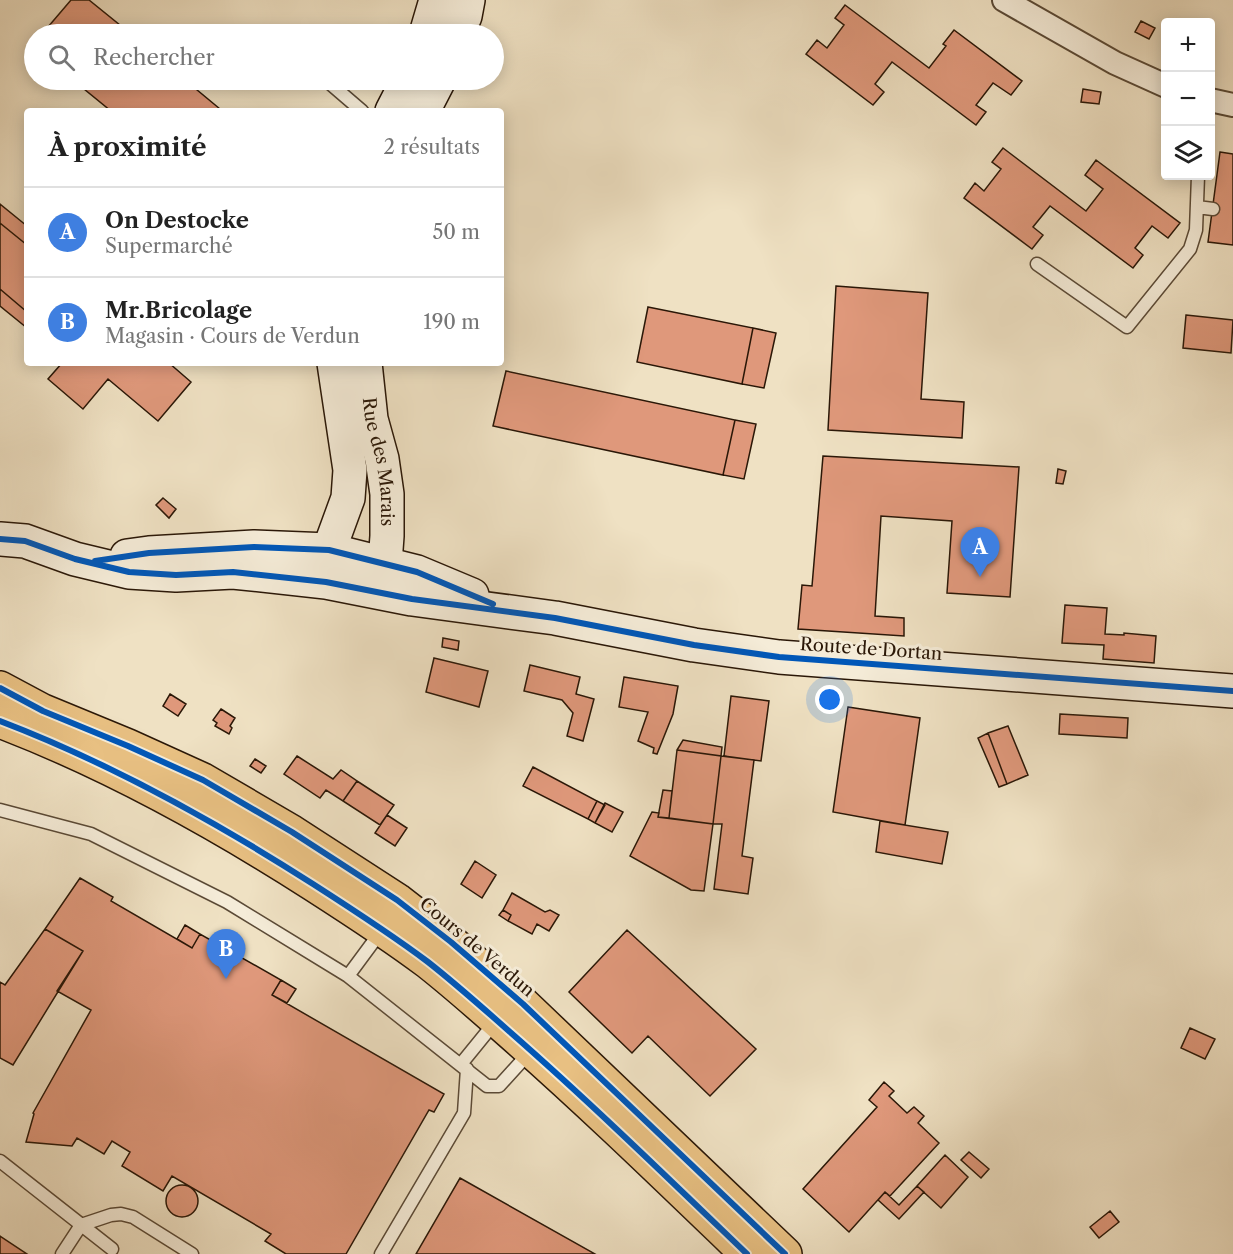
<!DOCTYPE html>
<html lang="fr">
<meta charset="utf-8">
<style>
:root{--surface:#fff;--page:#f6f6f6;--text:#222;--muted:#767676;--line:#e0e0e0;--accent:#111827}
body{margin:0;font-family:"Libre Caslon Text",serif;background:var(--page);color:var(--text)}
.controls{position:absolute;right:18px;top:18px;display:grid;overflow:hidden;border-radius:6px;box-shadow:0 3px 15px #0003}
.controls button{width:54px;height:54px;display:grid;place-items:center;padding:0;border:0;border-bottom:2px solid var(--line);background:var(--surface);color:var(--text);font:30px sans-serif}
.you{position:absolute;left:830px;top:700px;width:21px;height:21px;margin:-15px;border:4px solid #fff;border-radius:50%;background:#1a73e8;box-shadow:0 0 0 9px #1a73e833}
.badge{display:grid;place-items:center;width:39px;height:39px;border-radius:50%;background:var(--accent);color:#fff;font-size:20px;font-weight:700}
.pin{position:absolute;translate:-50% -50px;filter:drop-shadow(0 2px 3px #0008)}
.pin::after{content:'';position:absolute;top:32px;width:21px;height:18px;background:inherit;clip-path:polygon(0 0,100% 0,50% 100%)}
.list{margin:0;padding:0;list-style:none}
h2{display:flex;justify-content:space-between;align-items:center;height:78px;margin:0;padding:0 24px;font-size:26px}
h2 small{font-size:20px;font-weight:400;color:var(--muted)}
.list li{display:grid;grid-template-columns:39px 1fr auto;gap:18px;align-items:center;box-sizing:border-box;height:90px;padding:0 24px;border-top:2px solid var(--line)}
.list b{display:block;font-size:22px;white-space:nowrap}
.list p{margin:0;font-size:20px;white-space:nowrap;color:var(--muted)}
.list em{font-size:20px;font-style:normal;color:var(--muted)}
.icon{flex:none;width:33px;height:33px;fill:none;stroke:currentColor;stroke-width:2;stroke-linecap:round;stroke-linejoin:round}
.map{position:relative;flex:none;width:1233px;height:1254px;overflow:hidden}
.search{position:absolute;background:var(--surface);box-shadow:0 3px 15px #0003;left:24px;top:24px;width:480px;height:66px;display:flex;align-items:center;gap:15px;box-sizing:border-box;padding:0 21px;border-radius:33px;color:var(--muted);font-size:22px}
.panel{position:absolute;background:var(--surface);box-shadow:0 3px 15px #0003;left:24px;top:108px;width:480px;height:258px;border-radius:6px}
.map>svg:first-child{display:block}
.building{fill:#df987b;stroke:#2a1707;stroke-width:1.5}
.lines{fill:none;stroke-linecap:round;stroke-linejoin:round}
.lane-casing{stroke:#5b4a36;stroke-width:15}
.street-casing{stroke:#5b4a36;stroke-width:26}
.secondary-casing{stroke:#2a1707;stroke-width:36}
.primary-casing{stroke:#2a1707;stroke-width:36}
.lane{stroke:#f5ecd8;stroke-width:12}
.street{stroke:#f5ecd8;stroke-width:22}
.secondary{stroke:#f5ecd8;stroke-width:33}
.primary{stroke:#e8c082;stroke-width:33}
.cycleway-casing{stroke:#f5ecd8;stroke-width:10}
.cycleway{stroke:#0057b8;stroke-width:6}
.labels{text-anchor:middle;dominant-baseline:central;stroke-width:6;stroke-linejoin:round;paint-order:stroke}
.street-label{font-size:18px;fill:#2a1707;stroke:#f5ecd8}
</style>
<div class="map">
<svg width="1233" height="1254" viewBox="0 0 1233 1254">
<rect width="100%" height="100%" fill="#efe1c3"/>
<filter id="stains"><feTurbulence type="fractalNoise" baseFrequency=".00333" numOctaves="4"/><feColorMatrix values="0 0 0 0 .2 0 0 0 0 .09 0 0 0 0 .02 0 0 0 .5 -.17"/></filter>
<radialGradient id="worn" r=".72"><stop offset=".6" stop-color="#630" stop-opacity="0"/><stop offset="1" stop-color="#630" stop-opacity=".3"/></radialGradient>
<path class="building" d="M71 0H89L131 34H42Z
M845 5 929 68 946 46 943 44 954 30 1022 81 1011 95 993 83 976 105 986 112 976 125 892 62 875 84 884 92 873 105 806 54 817 40 827 48 844 25 835 18Z
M1141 21 1155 28 1149 39 1135 32Z
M73 80H185L220 109 218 111H111Z
M1083 89 1101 92 1099 104 1081 102Z
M1003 148 1086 211 1103 189 1085 175 1096 160 1180 223 1168 238 1152 226 1135 248 1143 255 1133 268 1050 206 1033 227 1043 235 1032 249 964 198 975 183 984 191 1001 169 992 162Z
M1220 152 1233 154V245L1208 242Z
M0 204 27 226V245L0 223Z
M0 223 27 245V312L0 289Z
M836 286 928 293 921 399 964 402 962 438 828 430Z
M0 289 27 312V328L0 306Z
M648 307 753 328 742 384 637 362Z
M1186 315 1233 320 1231 353 1183 348Z
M753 328 776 333 764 388 742 384Z
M62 363H169L191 382 158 421 108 379 83 409 48 379Z
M506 371 735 420 723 475 493 426Z
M735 420 756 424 744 479 723 475Z
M823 456 1019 467 1010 597 947 593 952 521 881 516 875 616 904 618V636L798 629 802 585 812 586Z
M1058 469 1066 471 1063 484 1056 483Z
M163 498 176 509 169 518 156 505Z
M1065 605 1107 608 1105 634 1124 635V633L1156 636 1154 663 1103 659 1104 645 1062 643Z
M443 638 459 641 458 650 442 647Z
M434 658 488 671 479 707 426 692Z
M530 665 580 677 576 694 594 699 583 741 567 736 573 713 562 700 524 691Z
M624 677 678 686 673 714 657 754 653 753 654 748 638 741 648 712 619 707Z
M170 694 186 704 178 716 163 706Z
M731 696 769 701 761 761 724 756Z
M848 707 920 718 905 825 833 812Z
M221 709 235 718 230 726 232 728 229 734 215 726 217 723 213 720Z
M1060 714 1128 718 1127 738 1059 734Z
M1008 726 1028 775 1007 784 988 733Z
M988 733 1007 784 999 787 978 738Z
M683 740 722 747 721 756 677 750Z
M677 750 721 756 713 824 669 818Z
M297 756 333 779 341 770 357 781 343 801 326 790 320 798 284 774Z
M721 756 754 760 742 856 753 858 748 894 714 889 722 824H713Z
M255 759 266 766 261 773 250 766Z
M533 767 597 801 588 819 523 786Z
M357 781 394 805 380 825 343 801Z
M663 790 672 791 669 818 658 817Z
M597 801 605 805 595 823 588 819Z
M605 803 623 812 612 832 595 823Z
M652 812 659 813 658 817 713 824 704 891 691 890 630 856Z
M387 815 407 828 395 846 375 833Z
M880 821 948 832 942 864 876 852Z
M475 861 496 875 482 898 461 884Z
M80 878 113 897 111 901 192 948 200 934 281 980 272 995 444 1094 434 1112 429 1110 346 1254H286L265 1241 271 1234 172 1176 163 1191 122 1166 130 1152 112 1141 104 1154 77 1138 72 1146 26 1142 34 1114 33 1113 91 1010 57 991 83 951 45 929Z
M512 893 545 912 550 910 559 915 549 931 537 924 532 934 508 921 511 915 503 910Z
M503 910 511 915 508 921 499 915Z
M185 925 200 934 192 948 177 939Z
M45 929 83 951 13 1065 0 1058V982L5 985Z
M627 930 756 1049 710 1096 648 1036 632 1053 569 992Z
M281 980 296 989 287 1003 272 995Z
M1190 1028 1215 1039 1205 1059 1181 1048Z
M884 1082 894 1091 889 1096 907 1113 914 1107 924 1116 918 1123 939 1143 890 1196 885 1192 849 1232 803 1189 877 1107 869 1100Z
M969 1152 989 1169 981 1178 961 1160Z
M945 1155 968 1177 941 1208 917 1186Z
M460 1178 595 1254H416Z
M166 1201a16 16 0 1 1 32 0a16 16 0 1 1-32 0Z
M917 1186 924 1192 899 1219 878 1200 885 1192 899 1205Z
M1110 1211 1119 1222 1099 1238 1090 1227Z
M0 1236 27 1254H0Z"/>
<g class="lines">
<g class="lane-casing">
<path id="lane" d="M326 80 362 111
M1197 207 1213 209
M1037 264 1127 327 1190 249 1196 230 1198 176
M0 810 91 834 227 902 348 976 487 1086H499L529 1053
M348 976 382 930
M461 1064 496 1021
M0 1161 112 1249
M62 1254 81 1225 111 1215 121 1214 133 1217 192 1254
M381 1254 464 1113 467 1069"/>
</g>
<g class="street-casing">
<path id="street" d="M1004 0 1115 63 1166 86
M1210 100 1233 105"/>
</g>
<g class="secondary-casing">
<g id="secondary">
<path d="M426 34 436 0"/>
<path d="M457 34 465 16 468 0"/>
<path d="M392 111 408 80"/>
<path d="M423 111 439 80"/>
<path id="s1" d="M365 363 371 419 382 459 387 494V536L385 563"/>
<path d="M0 539 25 541 75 559 129 572 176 575 233 572 326 582 412 599 555 618 694 645 779 657 1233 691"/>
<path d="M329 550 348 498 350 470 334 363"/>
<path d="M127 556 149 553 254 547 329 550 417 572 472 595"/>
</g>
</g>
<g class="primary-casing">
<path id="primary" d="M0 688 43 711 128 746 203 780 292 832 397 900 451 942 523 1004 785 1254
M0 721C110 763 213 820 313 884 352 909 391 934 428 962 456 984 483 1008 510 1032 591 1103 669 1179 747 1254"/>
</g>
<use href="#lane" class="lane"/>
<use href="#street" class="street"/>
<use href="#secondary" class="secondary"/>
<use href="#primary" class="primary"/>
<g class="cycleway-casing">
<path id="cycleway" d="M0 539 25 541 75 559 129 572 176 575 233 572 326 582 412 599 555 618 694 645 779 657 1233 691
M95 561 149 553 254 547 329 550 417 572 493 604
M0 688 43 711 128 746 203 780 292 832 397 900 451 942 523 1004 785 1254
M0 721C110 763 213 820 313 884 352 909 391 934 428 962 456 984 483 1008 510 1032 591 1103 669 1179 747 1254"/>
</g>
<use href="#cycleway" class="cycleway"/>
</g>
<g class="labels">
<g class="street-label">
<text stroke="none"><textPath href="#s1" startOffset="100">Rue des Marais</textPath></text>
<text transform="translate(871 649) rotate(4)">Route de Dortan</text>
<text transform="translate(477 947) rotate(40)">Cours de Verdun</text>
</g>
</g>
<rect width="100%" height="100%" filter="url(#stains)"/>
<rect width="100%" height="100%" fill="url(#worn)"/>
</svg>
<div class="controls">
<button>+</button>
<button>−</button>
<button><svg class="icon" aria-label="layers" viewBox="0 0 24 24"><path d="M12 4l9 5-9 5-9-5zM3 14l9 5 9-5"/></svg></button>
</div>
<div class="you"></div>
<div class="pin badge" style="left:980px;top:577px;background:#3f7fe0">A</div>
<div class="pin badge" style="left:226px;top:979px;background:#3f7fe0">B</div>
<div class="search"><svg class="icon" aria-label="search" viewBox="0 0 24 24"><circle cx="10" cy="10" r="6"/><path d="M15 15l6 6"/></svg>Rechercher</div>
<section class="panel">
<h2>À proximité<small>2 résultats</small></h2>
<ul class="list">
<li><span class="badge" style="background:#3f7fe0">A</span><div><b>On Destocke</b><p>Supermarché</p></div><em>50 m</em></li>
<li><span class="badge" style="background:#3f7fe0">B</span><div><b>Mr.Bricolage</b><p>Magasin · Cours de Verdun</p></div><em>190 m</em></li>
</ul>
</section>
</div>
